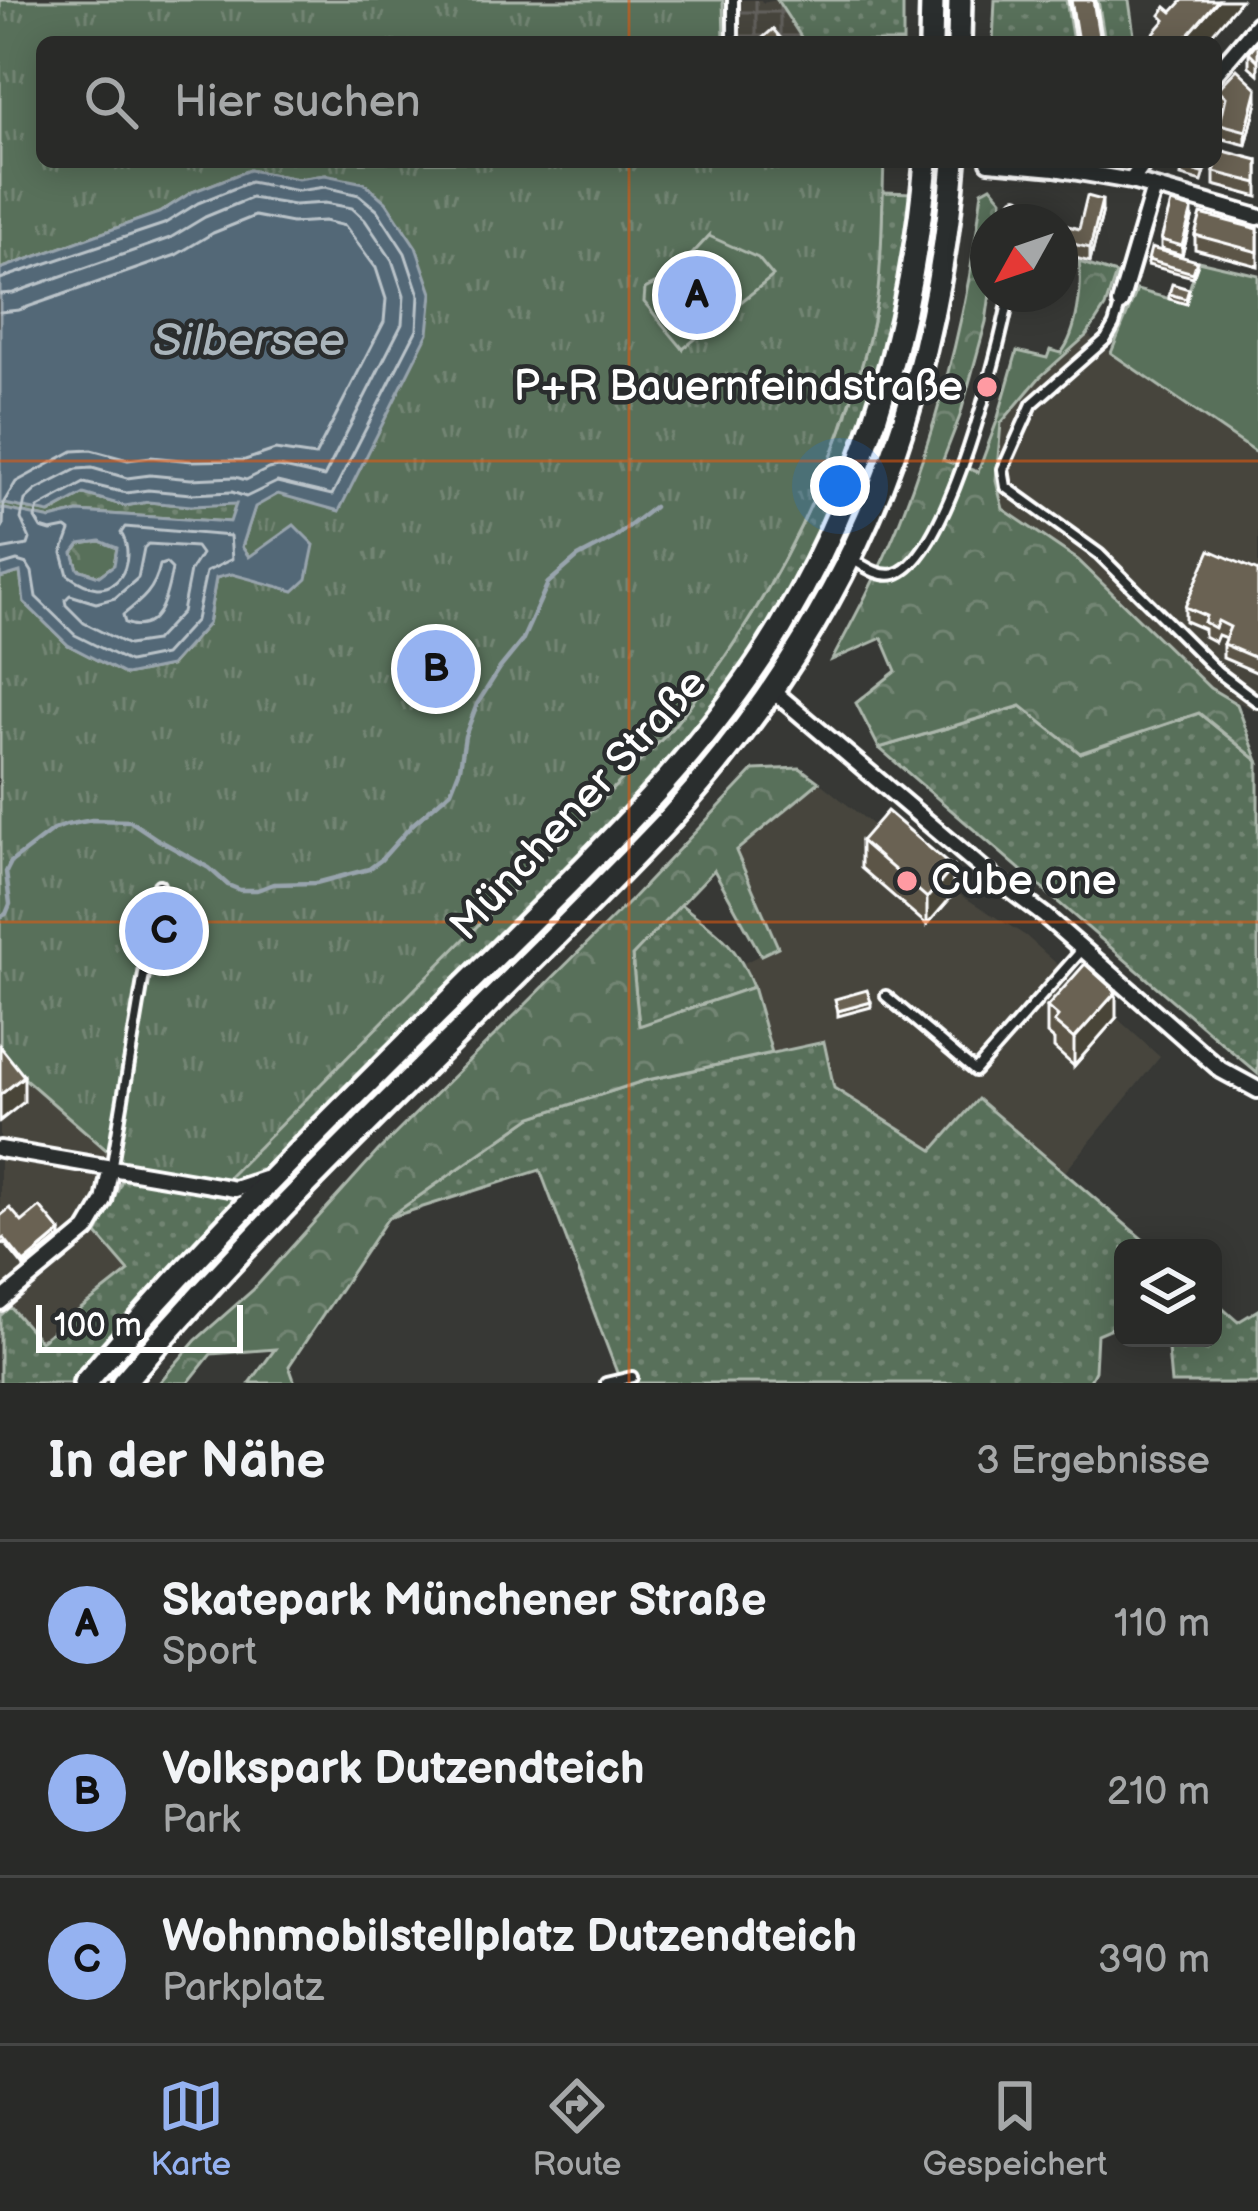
<!DOCTYPE html>
<html lang="de">
<meta charset="utf-8">
<style>
:root{--surface:#292a28;--page:#353634;--text:#f1f3f6;--muted:#a5a7a8;--line:#454645;--accent:#95b2f1}
body{margin:0;font-family:"Balsamiq Sans",sans-serif;background:var(--page);color:var(--text)}
.controls{position:absolute;right:36px;bottom:36px;display:grid;overflow:hidden;border-radius:18px;box-shadow:0 6px 30px #0003}
.controls button{width:108px;height:108px;display:grid;place-items:center;padding:0;border:0;border-bottom:3px solid var(--line);background:var(--surface);color:var(--text);font:60px sans-serif}
.compass{position:absolute;left:970px;top:204px;width:108px;height:108px;border-radius:50%;background:var(--surface);box-shadow:0 6px 30px #0003;rotate:230deg}
.scale{position:absolute;left:36px;bottom:30px;width:207px;box-sizing:border-box;padding-left:12px;border:6px solid #fff;border-top:0;font-size:33px;line-height:42px;white-space:nowrap;color:#fff;-webkit-text-stroke:9px #2a2d2e;paint-order:stroke}
.you{position:absolute;left:840px;top:486px;width:42px;height:42px;margin:-30px;border:9px solid #fff;border-radius:50%;background:#1a73e8;box-shadow:0 0 0 18px #1a73e833}
.badge{display:grid;place-items:center;width:78px;height:78px;border-radius:50%;background:var(--accent);color:#111;font-size:39px;font-weight:700}
.pin{position:absolute;translate:-50% -50%;border:6px solid #fff;box-shadow:0 3px 12px #0006}
.list{margin:0;padding:0;list-style:none}
h2{display:flex;justify-content:space-between;align-items:center;height:156px;margin:0;padding:0 48px;font-size:51px}
h2 small{font-size:39px;font-weight:400;color:var(--muted)}
.list li{display:grid;grid-template-columns:78px 1fr auto;gap:36px;align-items:center;box-sizing:border-box;height:168px;padding:0 48px;border-top:3px solid var(--line)}
.list b{display:block;font-size:45px;white-space:nowrap}
.list p{margin:0;font-size:39px;white-space:nowrap;color:var(--muted)}
.list em{font-size:39px;font-style:normal;color:var(--muted)}
.icon{flex:none;width:66px;height:66px;fill:none;stroke:currentColor;stroke-width:2;stroke-linecap:round;stroke-linejoin:round}
.map{position:relative;flex:none;width:1258px;height:1383px;overflow:hidden}
.search{position:absolute;background:var(--surface);box-shadow:0 6px 30px #0003;left:36px;right:36px;top:36px;height:132px;display:flex;align-items:center;gap:30px;box-sizing:border-box;padding:0 42px;border-radius:18px;color:var(--muted);font-size:45px}
.sheet{height:660px;background:var(--surface)}
nav{display:flex;justify-content:space-around;align-items:center;box-sizing:border-box;height:168px;border-top:3px solid var(--line);background:var(--surface);font-size:33px;color:var(--muted)}
nav a{display:grid;justify-items:center;gap:6px}
nav .on{color:var(--accent)}
.map>svg:first-child{display:block}
.built{fill:#46453e}
.industrial{fill:url(#industrial-grid)}
.grass{fill:url(#grass-dots);stroke:#acb7ac;stroke-width:3}
.forest{fill:url(#forest-crowns);stroke:#acb7ac;stroke-width:3}
.park{fill:url(#park-tufts);stroke:#acb7ac;stroke-width:3;fill-rule:evenodd}
.garden{fill:#596f5a;stroke:#acb7ac;stroke-width:3}
.water{fill:#536877;stroke:#98a4ad;stroke-width:3;fill-rule:evenodd}
.lines{fill:none;stroke-linecap:round;stroke-linejoin:round}
.shore{stroke:#bac3c9;stroke-width:3}
.stream{stroke:#98a4ad;stroke-width:4.5}
.service-casing{stroke:#fff;stroke-width:16}
.minor-casing{stroke:#fff;stroke-width:22}
.primary-casing{stroke:#fff;stroke-width:30}
.service{stroke:#2a2d2e;stroke-width:8}
.minor{stroke:#2a2d2e;stroke-width:14}
.primary{stroke:#2a2d2e;stroke-width:21}
.rail{stroke:#fff;stroke-width:4.5}
.wall{fill:#5b5447;stroke:#fff;stroke-width:3}
.shaded-wall{fill:#4a4539;stroke:#fff;stroke-width:3}
.building{fill:#6a6252;stroke:#fff;stroke-width:3}
.grid{fill:none;stroke:#e8590c;stroke-width:3;stroke-opacity:0.55}
.poi-dot{fill:#ff9aa2;stroke:#2a2d2e;stroke-width:4.5}
.labels{text-anchor:middle;dominant-baseline:central;stroke-width:9;stroke-linejoin:round;paint-order:stroke}
.poi-label{font-size:42px;fill:#fff;stroke:#2a2d2e;text-anchor:end}
.street-label{font-size:42px;fill:#fff;stroke:#2a2d2e}
.water-label{font-size:45px;font-style:italic;fill:#a9b4bb;stroke:#2a2d2e}
</style>
<div class="map">
<svg width="1258" height="1383" viewBox="0 0 1258 1383">
<defs>
<pattern id="industrial-grid" width="8" height="8" patternUnits="userSpaceOnUse" patternTransform="scale(3)"><rect width="8" height="8" fill="#46453e"/><path d="M0 4h8M4 0v8" fill="none" stroke="#62615b"/></pattern>
<pattern id="grass-dots" width="8" height="8" patternUnits="userSpaceOnUse" patternTransform="scale(3)"><rect width="8" height="8" fill="#596f5a"/><path d="M2 2h.1M6 6h.1" fill="none" stroke="#728573" stroke-width="1.8" stroke-linecap="round"/></pattern>
<pattern id="forest-crowns" width="20" height="18" patternUnits="userSpaceOnUse" patternTransform="scale(3)"><rect width="20" height="18" fill="#596f5a"/><path d="M2 6a3 3 0 1 1 6 0M12 15a3 3 0 1 1 6 0" fill="none" stroke="#728573"/></pattern>
<pattern id="park-tufts" width="24" height="20" patternUnits="userSpaceOnUse" patternTransform="scale(3)"><rect width="24" height="20" fill="#596f5a"/><path d="M3 7l-1-3M5 7V3M7 7l1-3M15 17l-1-3M17 17v-4M19 17l1-3" fill="none" stroke="#728573"/></pattern>
</defs>
<rect width="100%" height="100%" fill="#373835"/>
<filter id="ink" filterUnits="userSpaceOnUse"><feTurbulence type="fractalNoise" baseFrequency=".00833" numOctaves="2"/><feDisplacementMap in="SourceGraphic" scale="24" xChannelSelector="R" yChannelSelector="G"/><feConvolveMatrix kernelMatrix="1 2 1 2 8 2 1 2 1" color-interpolation-filters="sRGB"/></filter>
<g filter="url(#ink)">
<path class="built" d="M1087 335 1258 454V712L1210 688 1078 560 1003 509 996 481 1001 423 1040 377Z
M819 782 959 894 1026 936 1160 1057 1065 1172 978 1099 934 1150 834 1087 823 1043 772 1053 744 963 778 946 736 851Z
M0 1057 119 1161 124 1175 129 1271 40 1342 10 1307 0 1316Z"/>
<path class="industrial" d="M723 0H761L762 3 777 0 801 38V42H724Z"/>
<path class="grass" d="M777 0H903V42H801V37Z
M995 0H1066L1073 42H993Z
M1098 0H1129L1135 42H1105Z
M883 192 915 193 914 214 879 390 823 535 757 652 660 778 416 1025 307 1123 265 1167V1175L76 1383H0V1316L10 1307 40 1341 129 1271 97 1234 124 1176 119 1161 225 1180 668 733C750 632 813 522 852 398 861 366 872 335 876 301 881 265 882 228 883 192Z
M84 494 125 506 148 502 191 506 236 503 231 522 78 512 51 519 0 508V503L50 513Z
M1022 706 1080 752 1199 713 1258 761V1074L879 748Z
M680 904C717 932 736 942 753 987L639 1027 632 956Z
M824 1042 834 1088 933 1150 978 1099 1153 1248H1123V1323L1097 1334 1095 1371 1089 1383H621L540 1170 388 1218 532 1117 643 1081Z
M1213 1300 1238 1322 1258 1310V1383H1171L1167 1338H1213Z"/>
<path class="forest" d="M991 186 1002 199 1000 222H988L990 294 986 322 960 416 943 460 978 472 997 421 1017 351 1047 358 1050 350 1061 353C1077 334 1083 286 1079 262L1116 274 1105 307 1087 335 1040 377 1001 423 996 481 1003 509 1078 560 1210 688 1237 704 1258 761 1199 713 1080 753 1021 706 879 748 856 703 896 671 882 638 832 660C855 617 878 574 897 528 940 419 969 307 982 191Z
M100 541 117 547 114 565 99 576 78 569 73 553 80 544Z
M800 768 819 782 736 851 778 947 761 955 714 870 632 956 639 1026 753 987 772 1053 643 1081 532 1117 388 1218 289 1366 295 1383H250L275 1349 211 1354 188 1383H159L196 1340 253 1290 378 1151 630 901 754 770Z"/>
<path class="park" d="M0 0H723L724 42H42V162H884C882 208 883 254 877 299 872 333 862 365 852 397 813 522 750 632 668 733L225 1181 119 1161 0 1057V578L20 572 24 602 68 645 126 675 171 666 208 624 216 578 231 574 250 558 242 547 255 506 277 494 325 175 298 179 249 170 192 192 159 213 0 269ZM709 236 683 349 645 289 673 275Z"/>
<path class="garden" d="M709 236 758 258 773 276 683 349 644 302 645 289 673 275Z
M1198 261 1258 275V454L1111 353 1137 290 1185 303Z"/>
<path class="water" d="M249 170 298 179 325 175 364 183 386 202 416 247 432 293 428 333 339 511 278 494 255 507 242 547 249 557 294 525 314 545 307 579 294 591 232 574 216 578 208 624 170 666 126 675 68 645 24 602 20 572 0 578V508L51 519 78 512 230 522 236 504 191 506 148 502 125 506 84 494 49 513 0 503V269L159 213 192 192ZM100 541 117 548 114 565 99 576 78 569 73 553 80 544Z"/>
<g class="lines">
<path class="shore" d="M0 279 164 224 198 203 250 182 298 191 325 187 359 195 377 210 405 253 419 295 417 329 332 495 277 482 246 497 232 492 191 494 148 490 126 493 84 483 38 508 35 518 41 528 51 531 66 528 70 531 62 553 68 575C75 580 87 587 97 588 126 589 134 552 121 533L125 527 230 536 232 559 206 572 196 620 164 655 129 662 75 635 36 597 32 572 27 564 17 561 0 566
M0 294 13 293 170 238 205 217 251 198 294 205 325 203 352 208 365 220 392 260 404 296 402 324 324 477 279 467 268 469 246 480 235 477 191 479 150 475 127 478 92 468 77 469 36 490 25 500 21 519 30 539 28 545 0 550
M0 312 19 310 176 255 213 233 255 216 292 223 324 221 345 226 376 268 386 299 384 322 315 456 275 450 245 460 192 461 151 457 128 460 91 450 73 451 16 482 4 502 3 526 0 531
M148 544 196 547 201 554 190 571 182 612 155 641 128 645 84 623 66 605 65 600 70 595 96 603 115 598 138 578 144 548Z
M166 563 172 569C167 594 160 637 125 623L123 615C142 600 155 590 160 565Z"/>
<path class="stream" d="M0 917 6 914 10 904 6 872 11 862 53 830 66 825 92 820 130 821 157 839 209 868 228 885 240 890H257L274 884 316 883 369 869 381 860 412 825 451 791 460 768 465 736 477 704 500 668 522 641 548 583 578 557 614 538 654 507"/>
<g class="service-casing">
<path id="service" d="M733 0V42
M1016 222 1017 203
M1120 305 1114 325 1106 339 1032 404 1003 469 1006 487 1099 554 1218 672 1258 702
M852 559C864 566 880 578 895 574 949 558 999 348 1010 294
M886 996 975 1071 1082 950
M112 1164 159 885
M606 1383 632 1377"/>
</g>
<g class="minor-casing">
<path id="minor" d="M1216 73 1258 24
M989 162 1055 168 1131 181 1258 217
M1131 181 1145 162
M1120 303 1154 188
M773 691 985 871 1045 916 1221 1070 1258 1090
M0 1149 235 1189 265 1179
M0 1302 87 1230 104 1201 111 1166"/>
</g>
<g class="primary-casing">
<path id="primary" d="M931 42 932 0
M959 42 960 0
M85 1383C209 1237 346 1104 482 969 589 862 702 758 781 627 866 484 912 327 926 162
M123 1383C291 1185 486 1013 665 824 841 631 933 423 954 162"/>
</g>
<use href="#service" class="service"/>
<use href="#minor" class="minor"/>
<use href="#primary" class="primary"/>
<path class="rail" d="M1069 0 1076 42
M1095 0 1102 42"/>
</g>
<path class="wall" d="M1258 41V74L1249 66V52Z
M1218 89 1257 102 1246 145 1220 138V124L1224 108 1218 103Z
M1258 160V197L1214 185V172Z
M1183 162H1208L1202 182 1181 176Z
M1102 214 1090 262 1060 254V224L1079 229Z
M1192 219 1182 255 1161 249V240Z
M1258 229V266L1195 249V235Z
M1148 260 1197 266 1193 277 1148 265Z
M1189 293 1186 304 1169 299V294Z
M1258 571V673L1223 658V644L1226 638 1218 635 1215 642 1204 636V629L1185 621V607Z
M861 841 953 895 927 925 861 868Z
M1047 1007 1116 1018 1074 1066 1054 1048V1040L1047 1034Z
M0 1216 22 1222 61 1237 24 1267 4 1242 0 1245Z"/>
<path class="shaded-wall" d="M1218 0H1241L1205 42H1182Z
M1257 88V102L1246 145V131Z
M1102 200V214L1090 262V248Z
M1192 209V219L1182 255V246Z
M953 868V895L927 925V898Z
M1116 992V1018L1074 1066V1039Z
M871 1002V1007L838 1016V1011Z
M24 1076V1102L0 1121V1095Z
M61 1232V1237L24 1267V1263Z"/>
<path class="building" d="M1071 0H1093L1100 42H1078Z
M1183 0H1218L1182 42H1146L1165 20 1160 15 1166 7 1172 12Z
M773 29 784 42H758Z
M1258 41V61L1249 52Z
M1237 69 1257 88 1246 131 1220 124 1226 97 1218 89Z
M1220 150 1258 160V183L1214 172Z
M1183 162H1206L1202 173 1181 167Z
M1087 196 1102 200 1090 248 1060 241V224L1079 229Z
M1171 203 1192 209 1182 246 1161 240Z
M1201 214 1258 229V252L1195 235Z
M1151 248 1197 261 1193 273 1148 260Z
M1172 284 1189 289 1186 299 1169 294Z
M1210 550 1258 571V659L1223 644 1230 627 1218 621 1215 628 1204 622 1206 616 1185 607Z
M887 811 953 868 927 898 861 841Z
M1085 964 1116 992 1074 1039 1054 1022 1058 1017 1047 1007Z
M867 990 871 1002 838 1011 835 999Z
M0 1046 24 1076 0 1095Z
M40 1207 61 1232 24 1263 4 1238 0 1241V1216L10 1208 22 1222Z"/>
</g>
<path class="grid" d="M629 0V42M629 162V1383M0 461H1258M0 922H1258"/>
<g class="poi-dot">
<circle cx="987" cy="387" r="12"/>
<circle cx="907" cy="881" r="12"/>
</g>
<g class="labels">
<g class="poi-label">
<text x="963" y="387">P+R Bauernfeindstraße</text>
<text x="931" y="881" text-anchor="start">Cube one</text>
</g>
<g class="street-label">
<text transform="translate(579 805) rotate(-47)">Münchener Straße</text>
</g>
<g class="water-label">
<text x="249" y="341">Silbersee</text>
</g>
</g>
</svg>
<div class="controls">
<button><svg class="icon" aria-label="layers" viewBox="0 0 24 24"><path d="M12 4l9 5-9 5-9-5zM3 14l9 5 9-5"/></svg></button>
</div>
<svg class="compass" viewBox="-18 -18 36 36"><path d="M0-13l5 13h-10z" fill="#e53935"/><path d="M0 13l5-13h-10z" fill="#a5a7a8"/></svg>
<div class="scale">100 m</div>
<div class="you"></div>
<div class="pin badge" style="left:697px;top:295px">A</div>
<div class="pin badge" style="left:436px;top:669px">B</div>
<div class="pin badge" style="left:164px;top:931px">C</div>
<div class="search"><svg class="icon" aria-label="search" viewBox="0 0 24 24"><circle cx="10" cy="10" r="6"/><path d="M15 15l6 6"/></svg>Hier suchen</div>
</div>
<section class="sheet">
<h2>In der Nähe<small>3 Ergebnisse</small></h2>
<ul class="list">
<li><span class="badge">A</span><div><b>Skatepark Münchener Straße</b><p>Sport</p></div><em>110 m</em></li>
<li><span class="badge">B</span><div><b>Volkspark Dutzendteich</b><p>Park</p></div><em>210 m</em></li>
<li><span class="badge">C</span><div><b>Wohnmobilstellplatz Dutzendteich</b><p>Parkplatz</p></div><em>390 m</em></li>
</ul>
</section>
<nav>
<a class="on"><svg class="icon" aria-label="map" viewBox="0 0 24 24"><path d="M3 6l6-2 6 2 6-2v14l-6 2-6-2-6 2zM9 4v14M15 6v14"/></svg>Karte</a>
<a><svg class="icon" aria-label="directions" viewBox="0 0 24 24"><path d="M12 3l9 9-9 9-9-9zM9 14v-3h6M13 9l2 2-2 2"/></svg>Route</a>
<a><svg class="icon" aria-label="saved" viewBox="0 0 24 24"><path d="M7 4h10v16l-5-4-5 4z"/></svg>Gespeichert</a>
</nav>
